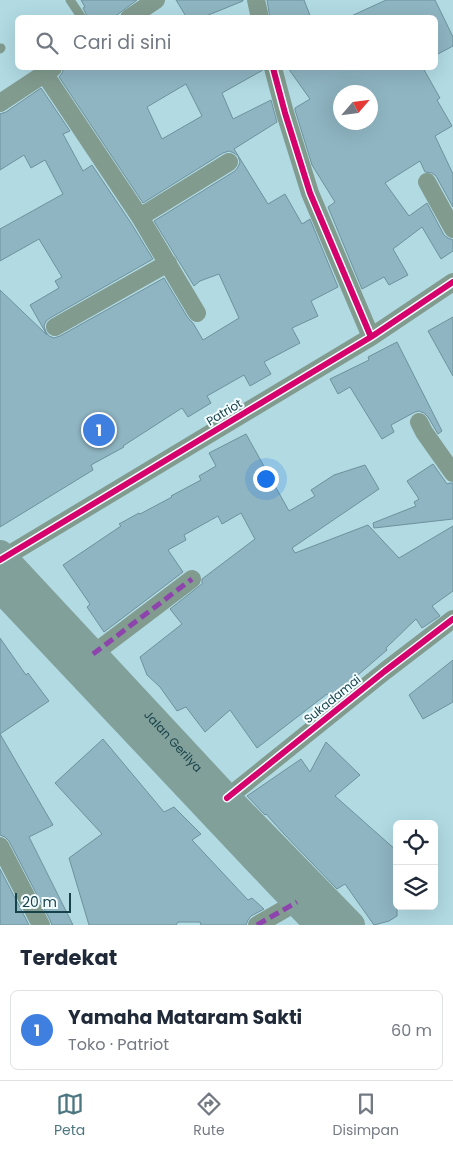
<!DOCTYPE html>
<html lang="id">
<meta charset="utf-8">
<style>
:root{--surface:#fff;--page:#f2f2f3;--text:#1f2937;--muted:#747a83;--line:#e0e1e3;--accent:#4d7780}
body{margin:0;font-family:Poppins,sans-serif;background:var(--page);color:var(--text)}
.controls{position:absolute;right:15px;bottom:15px;display:grid;overflow:hidden;border-radius:8px;box-shadow:0 5px 20px #0002}
.controls button{width:45px;height:45px;display:grid;place-items:center;padding:0;border:0;border-bottom:1px solid var(--line);background:var(--surface);color:var(--text);font:25px sans-serif}
.compass{position:absolute;left:333px;top:85px;width:45px;height:45px;border-radius:50%;background:var(--surface);box-shadow:0 5px 20px #0002;rotate:62deg}
.scale{position:absolute;left:15px;bottom:12px;width:56px;box-sizing:border-box;padding-left:5px;border:2px solid #17424a;border-top:0;font-size:14px;line-height:18px;white-space:nowrap;color:#17424a;-webkit-text-stroke:4px #f4fdff;paint-order:stroke}
.you{position:absolute;left:265px;top:478px;width:18px;height:18px;margin:-12px;border:4px solid #fff;border-radius:50%;background:#1a73e8;box-shadow:0 0 0 8px #1a73e833}
.badge{display:grid;place-items:center;width:32px;height:32px;border-radius:50%;background:var(--accent);color:#fff;font-size:16px;font-weight:700}
.pin{position:absolute;translate:-50% -50%;border:2px solid #fff;box-shadow:0 1px 5px #0006}
.list{margin:0;padding:0;list-style:none}
h2{display:flex;justify-content:space-between;align-items:center;height:65px;margin:0;padding:0 20px;font-size:21px}
h2 small{font-size:16px;font-weight:400;color:var(--muted)}
.list li{display:grid;grid-template-columns:32px 1fr auto;gap:15px;align-items:center;box-sizing:border-box;height:80px;margin:0 10px 10px;padding:0 10px;border:1px solid var(--line);border-radius:8px}
.list b{display:block;font-size:19px;white-space:nowrap}
.list p{margin:0;font-size:16px;white-space:nowrap;color:var(--muted)}
.list em{font-size:16px;font-style:normal;color:var(--muted)}
.icon{flex:none;width:28px;height:28px;fill:none;stroke:currentColor;stroke-width:2;stroke-linecap:round;stroke-linejoin:round}
.map{position:relative;flex:none;width:453px;height:925px;overflow:hidden}
.search{position:absolute;background:var(--surface);box-shadow:0 5px 20px #0002;left:15px;right:15px;top:15px;height:55px;display:flex;align-items:center;gap:12px;box-sizing:border-box;padding:0 18px;border-radius:8px;color:var(--muted);font-size:19px}
.sheet{height:155px;background:var(--surface)}
nav{display:flex;justify-content:space-around;align-items:center;box-sizing:border-box;height:70px;border-top:1px solid var(--line);background:var(--surface);font-size:14px;color:var(--muted)}
nav a{display:grid;justify-items:center;gap:2px}
nav .on{color:var(--accent)}
.map>svg:first-child{display:block}
.building{fill:#8fb5c2;stroke:#6d929d;fill-rule:evenodd}
.lines{fill:none;stroke-linecap:round;stroke-linejoin:round}
.service{stroke:#829b8f;stroke-width:9}
.minor{stroke:#829b8f;stroke-width:18}
.trunk{stroke:#82a09a;stroke-width:28}
.quiet{stroke:#8e44ad;stroke-width:5;stroke-dasharray:10 5;stroke-linecap:butt}
.cycleway-casing{stroke:#f4fdff;stroke-width:9}
.cycleway{stroke:#d6006c;stroke-width:6}
.labels{text-anchor:middle;dominant-baseline:central;stroke-width:4;stroke-linejoin:round;paint-order:stroke}
.street-label{font-size:12px;fill:#17424a;stroke:#f4fdff}
</style>
<div class="map">
<svg width="453" height="925" viewBox="0 0 453 925">
<rect width="100%" height="100%" fill="#b1dae3"/>
<path class="building" d="M81 0H137L113 18H88L83 8 85 7Z
M176 0H243V1L201 18H187Z
M267 0H304L311 18H270Z
M386 0H435L453 37V46L436 55V18H347Z
M64 68H263V70L222 93 233 119 271 100 277 122 234 149 268 204 285 194 302 224 310 219 338 287 311 301 318 316 292 328 300 343 264 362 271 374 250 386 244 375 207 396 211 403 188 417 182 408 123 446 124 447 91 465 93 470 0 527V290L47 335 30 305 59 288 55 281 62 277 39 239 0 261V229L63 194 45 160 31 168 24 155 0 170V114L6 112 41 88 70 131 63 134 83 171 92 165 131 223 153 259 50 318 46 321 44 326 46 332 49 336 54 338 60 336 164 278 188 318 193 323 203 340 239 318 219 274 200 281 194 286 154 221 235 171 238 167 240 162 238 156 234 153 229 151 223 153 143 203 59 77 62 73ZM186 84 202 116 162 139 147 107Z
M288 68H423L440 98 437 100 452 126 435 136 453 174V207L436 176 432 173 425 172 420 161 385 183 409 216 427 203 444 235 448 238 453 240V251L441 259 422 227 393 249 408 275 389 285 384 277 362 289 328 207 335 202 312 165 295 110V108L310 99ZM340 92H370V122H340Z
M453 317V376L428 331Z
M397 342 442 431 438 434 428 417 424 413 419 411 415 412 391 425 394 432 382 439 350 387 338 394 330 379 369 360 368 357Z
M246 434 289 511 315 496 311 490 334 475 365 465 379 489 292 548 295 553 368 525 399 558 453 526V591L432 606 440 616 422 628 416 619 386 648 387 650 331 698 327 694 257 748 230 710 205 732 186 707 177 711 160 687 147 675 140 657 182 624 170 609 198 587 202 584V579L255 539 241 513 222 524 218 516 184 535 186 540 168 550 183 572 104 632 87 607 90 604 63 565 121 526 119 524 139 513 140 514 172 497 171 496 201 480 199 476 216 466 209 453Z
M433 464 447 484 450 483H453V519L374 528 373 523 416 506 414 502 419 499 407 481Z
M0 638 26 675 28 673 49 701 0 734 53 825 29 837 73 925H52L50 920 9 841 5 837 0 835Z
M453 660V702L423 719 409 695Z
M103 739 164 812 174 807 201 834 192 840 248 900 252 898 264 909 251 916 248 920 246 925H201L200 922H178L176 925H89L69 858 102 834 55 783Z
M326 742 360 775 335 796 397 851V916L389 921 374 925 345 884 337 889 284 834 266 814 265 815 247 796 301 759 310 772Z
M0 869 29 925H0Z"/>
<g class="lines">
<path class="service" d="M70 0 82 18
M0 49 1 48"/>
<path class="minor" d="M256 0 260 18
M129 18 156 0
M273 68 285 113 310 193 371 337
M44 73 140 217 197 313
M0 103 53 68
M427 182 453 229
M140 217 229 162
M55 327 168 263
M419 422 424 432 453 473
M0 560 371 337 453 282
M93 654 192 579
M227 798 385 671 453 619
M0 846 41 925
M257 925 297 902"/>
<g class="trunk">
<path id="s1" d="M0 554 227 798 351 925"/>
<path d="M0 588 280 885 319 925"/>
</g>
<path class="quiet" d="M93 654 192 579
M257 925 297 902"/>
<g class="cycleway-casing">
<path id="cycleway" d="M273 68 285 113 310 193 371 337
M0 560 371 337 453 282
M227 798 385 671 453 619"/>
</g>
<use href="#cycleway" class="cycleway"/>
</g>
<g class="labels">
<g class="street-label">
<text transform="translate(224 412) rotate(-31)">Patriot</text>
<text transform="translate(332 699) rotate(-39)">Sukadamai</text>
<text stroke="none"><textPath href="#s1" startOffset="255">Jalan Gerilya</textPath></text>
</g>
</g>
</svg>
<div class="controls">
<button><svg class="icon" aria-label="locate" viewBox="0 0 24 24"><circle cx="12" cy="12" r="6"/><path d="M12 2v4M12 18v4M2 12h4M18 12h4"/></svg></button>
<button><svg class="icon" aria-label="layers" viewBox="0 0 24 24"><path d="M12 4l9 5-9 5-9-5zM3 14l9 5 9-5"/></svg></button>
</div>
<svg class="compass" viewBox="-18 -18 36 36"><path d="M0-13l5 13h-10z" fill="#e53935"/><path d="M0 13l5-13h-10z" fill="#747a83"/></svg>
<div class="scale">20 m</div>
<div class="you"></div>
<div class="pin badge" style="left:99px;top:430px;background:#3f7fe0">1</div>
<div class="search"><svg class="icon" aria-label="search" viewBox="0 0 24 24"><circle cx="10" cy="10" r="6"/><path d="M15 15l6 6"/></svg>Cari di sini</div>
</div>
<section class="sheet">
<h2>Terdekat<small></small></h2>
<ul class="list">
<li><span class="badge" style="background:#3f7fe0">1</span><div><b>Yamaha Mataram Sakti</b><p>Toko · Patriot</p></div><em>60 m</em></li>
</ul>
</section>
<nav>
<a class="on"><svg class="icon" aria-label="map" viewBox="0 0 24 24"><path d="M3 6l6-2 6 2 6-2v14l-6 2-6-2-6 2zM9 4v14M15 6v14"/></svg>Peta</a>
<a><svg class="icon" aria-label="directions" viewBox="0 0 24 24"><path d="M12 3l9 9-9 9-9-9zM9 14v-3h6M13 9l2 2-2 2"/></svg>Rute</a>
<a><svg class="icon" aria-label="saved" viewBox="0 0 24 24"><path d="M7 4h10v16l-5-4-5 4z"/></svg>Disimpan</a>
</nav>
